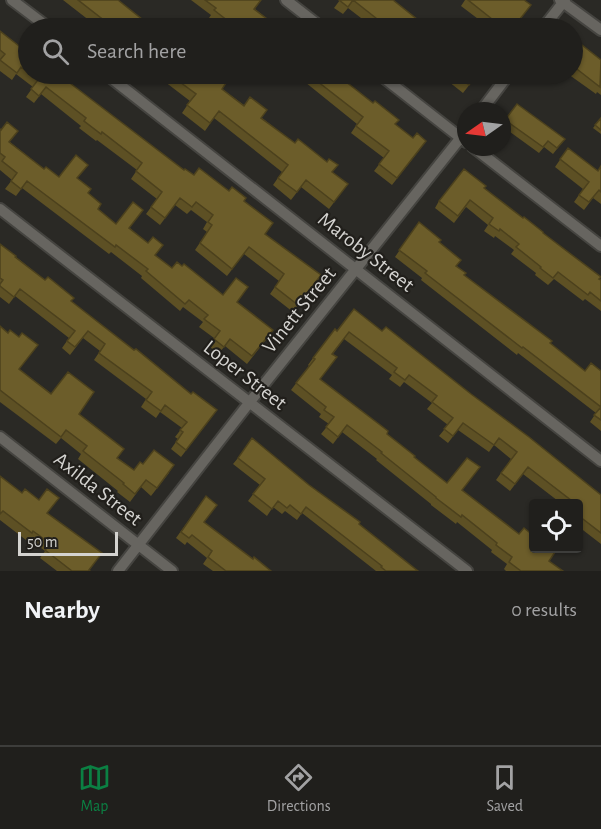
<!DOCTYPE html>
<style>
:root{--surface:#201f1c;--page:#2d2c29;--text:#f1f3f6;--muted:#a2a2a3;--line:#3d3d3b;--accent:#0b8043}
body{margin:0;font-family:"Alegreya Sans",sans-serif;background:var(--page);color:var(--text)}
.controls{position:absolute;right:18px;bottom:18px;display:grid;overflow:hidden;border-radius:6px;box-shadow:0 2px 4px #0004}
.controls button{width:54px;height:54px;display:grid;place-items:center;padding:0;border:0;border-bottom:2px solid var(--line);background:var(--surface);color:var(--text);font:30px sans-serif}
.compass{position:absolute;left:457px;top:102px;width:54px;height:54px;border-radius:50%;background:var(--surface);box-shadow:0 2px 4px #0004;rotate:256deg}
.scale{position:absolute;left:18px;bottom:15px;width:100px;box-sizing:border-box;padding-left:6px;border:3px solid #d4d3d0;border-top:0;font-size:16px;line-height:21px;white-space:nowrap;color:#d4d3d0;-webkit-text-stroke:4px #211f1b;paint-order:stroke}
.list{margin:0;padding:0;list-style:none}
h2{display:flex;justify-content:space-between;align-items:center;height:78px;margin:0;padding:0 24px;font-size:26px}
h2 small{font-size:20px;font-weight:400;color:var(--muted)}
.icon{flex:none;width:33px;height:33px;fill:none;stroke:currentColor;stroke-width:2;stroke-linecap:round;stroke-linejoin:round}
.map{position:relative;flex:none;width:601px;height:571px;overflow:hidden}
.search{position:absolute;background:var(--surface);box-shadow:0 2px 4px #0004;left:18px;right:18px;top:18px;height:66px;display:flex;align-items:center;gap:15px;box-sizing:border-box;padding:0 21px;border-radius:33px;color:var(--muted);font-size:22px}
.sheet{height:174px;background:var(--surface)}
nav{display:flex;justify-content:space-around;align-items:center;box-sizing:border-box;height:84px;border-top:2px solid var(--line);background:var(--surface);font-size:16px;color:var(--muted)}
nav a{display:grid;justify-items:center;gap:3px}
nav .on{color:var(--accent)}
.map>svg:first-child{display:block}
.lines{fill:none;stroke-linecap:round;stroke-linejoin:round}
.street-casing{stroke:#454440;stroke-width:14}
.street{stroke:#676560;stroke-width:10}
.wall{fill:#5d5024}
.building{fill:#6c5d2a;stroke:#4c411d;stroke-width:1.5}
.labels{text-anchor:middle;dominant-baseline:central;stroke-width:4.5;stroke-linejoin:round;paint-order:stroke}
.street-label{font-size:21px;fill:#d4d3d0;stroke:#211f1b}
</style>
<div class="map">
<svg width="601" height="571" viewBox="0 0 601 571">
<rect width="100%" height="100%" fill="#2a2925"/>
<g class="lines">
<g class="street-casing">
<path id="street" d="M12 0 49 28
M286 0 322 28
M560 0 601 30
M543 28 565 0
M106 74 601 461
M379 74 466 142
M481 111 509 74
M473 147 601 246
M0 209 467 571
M0 437 172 571
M118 571 249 403 466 131"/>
</g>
<use href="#street" class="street"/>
</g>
<path class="wall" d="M63 0H118L146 28H99Z
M191 0H261L255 9 279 28H223L209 18 211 15Z
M340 0H393L420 28H374L348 8 343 14 334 8Z
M465 0H524L514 28H490L461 6Z
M0 31 28 53V74H60L62 77 184 170 229 191 244 201 265 234 316 282 293 312 270 294 279 281 244 254 227 276 195 250 207 232 203 229 207 222 191 210 187 214 175 205 160 225 146 214 157 199 131 179 137 170 97 140 96 141 79 128 81 126 41 94 34 103 26 97 33 87 16 74 12 80 0 71Z
M573 38 601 60V95L597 92 596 94 568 74H573Z
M141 74H206L222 89 262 118 348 184 329 209 301 187 291 200 273 185 282 172 214 118 205 131 182 113 190 101 156 75 151 81Z
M283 74H336L421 148 392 185 374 171 384 158 351 133 357 124 295 74 291 80Z
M439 74H478L463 93Z
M517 104 565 139 553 154 544 147 539 153 502 126V124Z
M601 118V134L593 128Z
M0 129 10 142 44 169 59 177 78 179 98 209 116 224 130 228 155 256 172 268 237 302 268 337 247 364 225 346 218 354 209 346 214 338 199 327 203 322 183 307 180 311 141 278 142 276 111 252 109 254 22 188 16 196 5 189 12 180 0 170Z
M568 148 598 171 601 166V204L593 198 584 210 574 202 583 189 555 167Z
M484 188 523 218 543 233 601 280V311L585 299 583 301 554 279 548 285 535 275 536 273 511 254 514 250 495 236 494 238 484 231 488 225 466 207 454 223 435 208 439 201Z
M419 222 439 242 464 275 585 371H601V431L590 422 596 413 518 353 517 355 421 280 422 278 395 257Z
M0 244 71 301 212 417 181 457 171 449 178 439 175 437 182 428 160 412 156 418 141 407 146 399 94 360 100 351 83 338 70 355 62 348 69 338 15 296 9 304 0 297Z
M0 326 20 370 79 414 118 458 134 470 143 464 169 473 151 496 141 487 130 502 117 492 118 491 78 459 81 454 61 438 56 444 0 402Z
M337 331H382L471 394 601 495V544L579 527V504H562L523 474 510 491 496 480 511 459 494 445 489 452 458 430 448 443 439 436 448 425 427 409 432 403 404 382 400 387 389 379 392 375 344 339 333 354 320 380 387 434 414 457 447 483 462 491 534 549H553L549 561 563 571H506L504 569 507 564 491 552 492 550 457 522 456 524 431 505V504L376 460 377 459 342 432 333 444 321 434 329 424 319 417 321 414 291 390 309 366 308 365 313 358Z
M238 458 359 524 418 571H376L302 513 297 520 285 511 282 514 273 507 267 516 248 501 260 485 233 464Z
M0 476 48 513 90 571H57L40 558 45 551 28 538 26 540 0 520Z
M206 496 204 522 253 559 271 571H213L203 564 207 558 187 542 185 545 176 538Z"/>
<path class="building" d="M78 0H118L148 24 145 28H146H114Z
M205 0H261L254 9 279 28H237L214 10 216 8Z
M339 0H393L423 24 420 28H384L386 26 353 0 348 7Z
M468 0H524L531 5 513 28H500L495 25 497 23Z
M0 31 28 53V72L21 67 17 73 0 60 5 54 0 50Z
M573 38 601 60 600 87 573 66Z
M30 74H60L63 76 62 77 184 170 185 169 194 175 199 168 229 191 232 187 246 198 244 201 273 223 265 234 321 275 298 305 275 287 284 274 249 247 232 269 200 243 212 225 208 222 213 215 196 202 192 207 180 198 165 218 151 207 162 192 136 171 142 163 102 132 101 134 84 121 86 118 46 87 39 96 31 89 38 80Z
M169 74H206L210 76 211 74H213L226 83 222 89 244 106 250 97 267 110 261 118 295 143 298 139 327 162 329 159 338 165 332 172 348 184 334 202 306 180 297 192 278 178 288 165 219 111 210 123 187 105 196 94Z
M308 74H336L373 103 375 101 399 120 395 124 413 138 417 133 426 141 397 178 379 164 389 151 356 126 363 117Z
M454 74H477L469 85Z
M517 104 565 139 557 148 548 141 543 147 505 120Z
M601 118V130L595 125Z
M7 122 18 131 9 142 44 169 46 167 59 177 76 155 88 165 77 178 91 189 88 193 101 204 98 209 116 224 133 202 143 210 129 228 148 243 153 237 163 245 155 255 172 268 177 262 182 266 184 264 223 295 236 278 248 287 237 302 273 330 252 356 230 339 224 347 214 339 220 331 204 319 208 315 189 300 185 304 146 271 148 269 116 245 115 247 27 181 21 189 11 181 17 173 2 161 5 157 0 153V129L1 130Z
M568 148 598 171 601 166V192L599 190 589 202 579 195 589 182 560 159Z
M464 169 486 186 484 188 523 218 524 217 543 232V233L601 277 599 279 601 280V301L590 292 588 295 558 272 553 278 540 268 541 267 516 247 519 244 500 229 499 231 489 224 493 218 470 200 458 216 439 201Z
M419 222 441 240 439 242 461 260 456 266 466 273 464 275 552 341 550 343 585 371 591 363 601 371V407L523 347 522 348 425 273 427 271 399 250Z
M0 244 16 256 15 257 45 280 48 277 74 298 71 301 134 350 136 349 191 394 193 392 217 410 186 450 176 442 183 432 180 430 187 422 165 405 161 411 146 400 152 392 99 353 105 344 88 331 75 347 67 341 75 331 20 289 14 297 0 286V284L3 280 0 278Z
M354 309 382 331 386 327 471 394 529 437 601 495V533L579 516V504H570L572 501 528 467 515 484 501 473 517 452 499 438 494 445 463 423 453 436 444 429 453 418 432 402 437 396 409 375 405 380 394 372 397 368 349 332 332 354 337 357 320 379 388 431 387 434 415 456 414 457 447 483 467 458 480 467 462 490 519 534 524 528 534 536V549H553H552L555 552 549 561 563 571H521L509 562 512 557 496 545 497 543 462 515 461 517 436 498V497L381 453 382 452 347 425 338 437 326 427 334 417 324 410 326 407 296 383 315 359 313 358 335 329 337 331Z
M0 326 8 333 10 330 19 337 22 333 38 345 19 369 51 394 68 372 94 392 79 414 124 449 117 458 134 470 140 462 143 464 154 450 174 465 157 488 146 480 135 494 123 484 124 483 83 451 87 446 66 430 61 437 0 390Z
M601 407V420L594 415Z
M252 438 309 485 360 522 359 524 418 571H386L381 567 382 566 306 507 301 514 290 505 287 508 278 501 272 509 253 494 265 479 238 458Z
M0 476 22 493 25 489 39 500 47 489 59 498 47 513 102 553 89 570 90 571H72L45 550 51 544 33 531 32 533 3 511 0 514Z
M206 496 217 505 204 522 253 559 254 557 271 571H226L208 557 212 551 192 535 189 538 181 532Z"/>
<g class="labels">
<g class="street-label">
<text transform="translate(366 252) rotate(38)">Maroby Street</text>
<text transform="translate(299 310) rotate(-51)">Vinett Street</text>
<text transform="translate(245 375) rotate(38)">Loper Street</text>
<text transform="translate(98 489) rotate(38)">Axilda Street</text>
</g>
</g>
</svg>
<div class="controls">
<button><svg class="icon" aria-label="locate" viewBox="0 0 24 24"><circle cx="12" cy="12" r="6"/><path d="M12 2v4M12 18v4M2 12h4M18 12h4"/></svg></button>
</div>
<svg class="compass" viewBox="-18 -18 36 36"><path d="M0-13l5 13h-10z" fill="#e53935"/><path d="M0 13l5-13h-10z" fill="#a2a2a3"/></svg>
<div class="scale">50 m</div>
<div class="search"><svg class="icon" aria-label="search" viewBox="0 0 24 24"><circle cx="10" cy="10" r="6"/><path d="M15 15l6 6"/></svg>Search here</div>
</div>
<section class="sheet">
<h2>Nearby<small>0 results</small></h2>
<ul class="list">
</ul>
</section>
<nav>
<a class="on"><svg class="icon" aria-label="map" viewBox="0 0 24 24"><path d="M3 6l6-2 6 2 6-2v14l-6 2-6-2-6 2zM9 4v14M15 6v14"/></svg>Map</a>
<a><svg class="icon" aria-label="directions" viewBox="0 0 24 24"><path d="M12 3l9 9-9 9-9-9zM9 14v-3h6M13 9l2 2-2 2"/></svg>Directions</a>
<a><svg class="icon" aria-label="saved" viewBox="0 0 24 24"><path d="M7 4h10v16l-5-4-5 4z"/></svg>Saved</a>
</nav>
